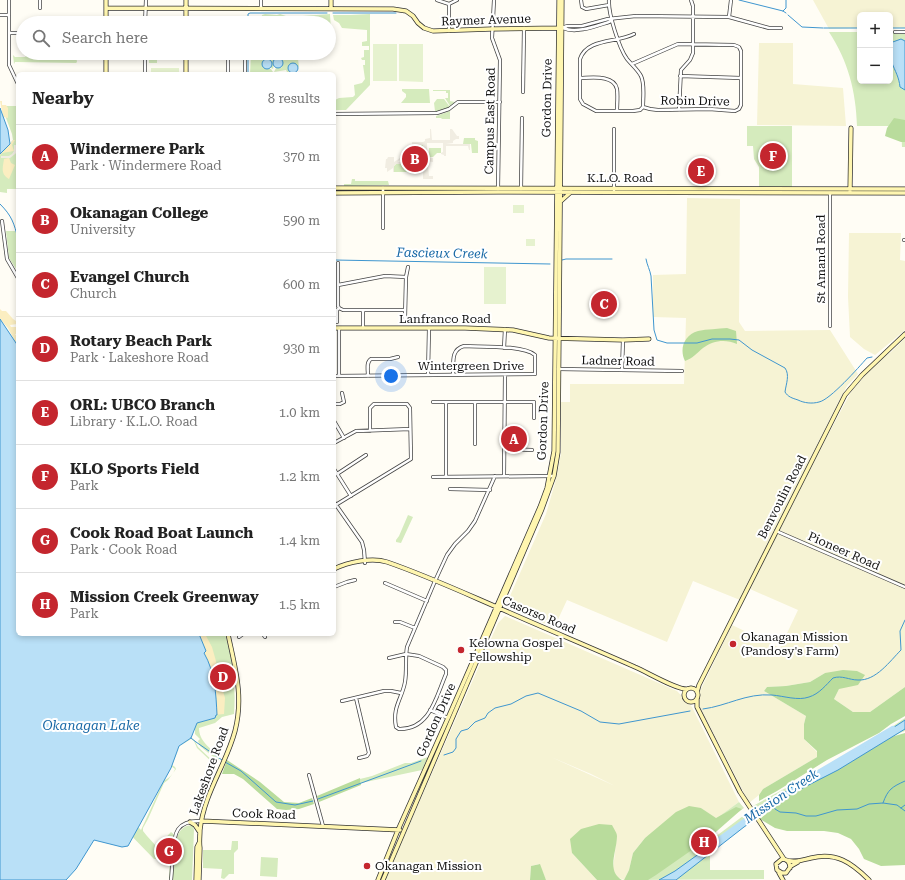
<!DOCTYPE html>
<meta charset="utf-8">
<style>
:root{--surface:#fff;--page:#f2f2f2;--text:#222;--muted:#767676;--line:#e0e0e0;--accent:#c4262e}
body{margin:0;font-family:"Roboto Serif",serif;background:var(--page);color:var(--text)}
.controls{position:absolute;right:12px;top:12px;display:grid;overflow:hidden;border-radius:6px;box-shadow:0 2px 6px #0003}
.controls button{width:36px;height:36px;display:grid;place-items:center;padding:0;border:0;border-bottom:1px solid var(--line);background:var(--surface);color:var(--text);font:20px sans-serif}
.you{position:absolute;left:391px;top:376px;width:14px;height:14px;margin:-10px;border:3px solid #fff;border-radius:50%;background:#1a73e8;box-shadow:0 0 0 6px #1a73e833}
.badge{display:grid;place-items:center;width:26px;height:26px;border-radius:50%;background:var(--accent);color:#fff;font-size:13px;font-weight:700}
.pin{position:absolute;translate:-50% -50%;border:2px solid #fff;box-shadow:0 1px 4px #0006}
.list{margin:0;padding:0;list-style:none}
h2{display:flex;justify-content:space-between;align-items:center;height:52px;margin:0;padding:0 16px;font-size:17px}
h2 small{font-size:13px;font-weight:400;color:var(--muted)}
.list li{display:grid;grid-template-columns:26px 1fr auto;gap:12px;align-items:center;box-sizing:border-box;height:64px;padding:0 16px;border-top:1px solid var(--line)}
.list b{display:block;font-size:15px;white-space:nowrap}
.list p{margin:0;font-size:13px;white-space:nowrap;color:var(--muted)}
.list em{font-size:13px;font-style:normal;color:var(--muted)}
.icon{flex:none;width:22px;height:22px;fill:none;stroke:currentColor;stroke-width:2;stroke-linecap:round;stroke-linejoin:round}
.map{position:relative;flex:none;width:905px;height:880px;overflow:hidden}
.search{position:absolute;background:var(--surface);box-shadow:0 2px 6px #0003;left:16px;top:16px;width:320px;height:44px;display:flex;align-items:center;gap:10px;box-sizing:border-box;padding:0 14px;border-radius:22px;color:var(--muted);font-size:15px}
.panel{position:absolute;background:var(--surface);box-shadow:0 2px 6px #0003;left:16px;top:72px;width:320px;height:564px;border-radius:6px}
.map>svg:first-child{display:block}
.farmland{fill:#f6f3d4;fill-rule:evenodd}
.green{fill:#d5ebbd}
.forest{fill:#b9dc9c}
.sand{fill:#fbeec1}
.pitch{fill:#e6f2cf}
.plaza{fill:#f1ede2}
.water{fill:#b9e0f7;stroke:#3f96cf}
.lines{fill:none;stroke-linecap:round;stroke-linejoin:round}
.stream{stroke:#3f96cf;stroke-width:1}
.river{stroke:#b9e0f7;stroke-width:4.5}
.street-casing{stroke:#444;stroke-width:4}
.secondary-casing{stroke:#333;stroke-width:5}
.street{stroke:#fff;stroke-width:2.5}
.secondary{stroke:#fff6b0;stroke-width:3.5}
.poi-dot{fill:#c4262e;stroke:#fff;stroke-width:1.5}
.labels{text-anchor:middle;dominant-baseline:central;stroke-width:4;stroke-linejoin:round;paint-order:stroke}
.street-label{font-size:12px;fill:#111;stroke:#fff}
.poi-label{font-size:12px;fill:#111;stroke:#fff;text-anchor:start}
.water-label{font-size:13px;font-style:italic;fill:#1768a6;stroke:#fff}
</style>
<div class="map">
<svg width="905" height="880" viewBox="0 0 905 880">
<rect width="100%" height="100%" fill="#fffdf5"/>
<path class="farmland" d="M813 0H905V28H890V15H860V28L829 29Z
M759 43H793V84L843 88 846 126 757 125Z
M687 198 740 199 739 322 745 331 830 330 858 374 847 386 836 407 740 600 693 581 667 642 567 600 554 628 506 605 546 514 555 483 561 454V402H570V384H684L686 318 653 317V275L686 274Z
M849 233H901L900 260 905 261V330L875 355 864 349 850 337 848 297Z
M905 338V687L870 712H853L834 699 839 689 825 673 810 682 786 686 767 687 764 691 806 716 804 724V739L817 752V757L763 789 759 795 749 803 698 703 700 691 732 625 780 648 798 610 750 589 816 457 851 392 873 366 891 352Z
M505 616 677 691 692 707 739 802 716 819 701 808 645 838 633 853 629 870 624 880 617 877 613 869 617 835 572 853 597 880H546L539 864 531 866 530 880H385L498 623ZM551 757 591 774 615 786Z"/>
<path class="green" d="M265 14 277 15 280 14 289 17 330 14 331 31 330 27H329V23H257L261 20 262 15Z
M370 14V85L346 110H334L335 100 339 98 353 97 355 95 354 85 362 83 365 79 363 65H365V60H362L361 58 364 57V50H369V46H362V42L367 41V30L342 28 339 23 334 20 333 15C345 15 356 15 370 14Z
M829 32H860V81H890V32H905V147H902L901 126H857C856 91 848 61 829 32Z
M149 53H157V63H149Z
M251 53H261L268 57H269L271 59H275L273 69 271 68V62L267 59 264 60 269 69H271L273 72 265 74H250Z
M13 55 15 57H25L27 55H76L77 62 76 63 15 62 14 64Z
M295 56 298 59 299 67 295 64 288 67V70L290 73 293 74H288L286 70 274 72 276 68H281L283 64 281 58Z
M402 89H429L430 103H401L406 97V94L402 91Z
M433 90H450V101L455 102 450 106 445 98H448V93H446V91H433Z
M437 99H444L450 107 440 112 435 111 434 103Z
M4 106H18V186L16 189H7V193L0 192V154L13 140 12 134 6 118Z
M450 111V119H442L441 118H436V116Z
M747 126H792V187H759V167L754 159 753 146H747Z
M464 138H475V140L478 141V153H472L471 144H463Z
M412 145H423V159L421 160V162H416L412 157Z
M429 148H441V153H437L433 157H429Z
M396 164H416L422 172H394V166Z
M352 179H355V181H388L389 185 344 186V184H351Z
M6 231H15L18 237V272L9 258Z
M508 425H519L521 433V447H508Z
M408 515 413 517 401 543 396 542V540L399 536Z
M199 634H225C233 660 236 687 234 714L222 717 215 723 199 728C199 741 210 748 220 757L218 761 200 746 198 741 200 739 195 734V726L197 723 215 718 207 658 204 653Z
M905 718V731C892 735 880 746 868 753 832 773 796 795 760 817L753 806 868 743Z
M191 738 195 741 198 747 216 764 215 765 197 748 194 741 191 739 180 746 172 765 175 767 176 769 168 780 164 783 148 819 143 828V831L147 836 157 847 171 832 177 837C180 830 185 824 193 826L194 830 192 880H169L170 860 154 859 119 823 126 814 141 830 164 780C168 780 174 773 175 769L171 766 180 746Z
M428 757 422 770 361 783 360 779 372 776 405 763H411Z
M739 802 744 808 711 831V840L747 813 751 820 710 852V870H764V879L632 880Z
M232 841H238V849L234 853V874H229L224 879 221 878 222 869 203 868V850H231Z
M261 857 278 858 277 877 260 876Z"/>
<path class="forest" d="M894 118 905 120V142H901L885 136 887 128Z
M727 328 736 331 737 344C726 339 713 340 703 348 697 353 693 358 685 361 679 349 684 335 698 331 707 329 718 329 727 328Z
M843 670 857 671 865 675 858 685 839 689 834 699 853 712H870L905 687V716L891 724 879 733 827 760 777 791 759 801V795L763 789 817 757V751L804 739V724L806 716 764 691 767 687 786 686 810 682 825 673Z
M905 733V865L881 866 864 859 859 849 851 839 838 833 824 831H787L775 828 760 819 788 794 796 792 884 739Z
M227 760 260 782 284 802 299 803 312 798 314 804 299 809 286 810 277 809 243 779 234 774H222Z
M360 778 361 785 319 802 317 796Z
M689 806 701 808 716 818 736 807 742 809 709 838 656 875 648 880H624L629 870 633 853 645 838 676 812Z
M599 824 612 825C614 829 617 833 617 836 617 851 606 871 622 880H597L572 853 570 839 581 829Z
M540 864 546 880H530L531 866Z"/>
<path class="sand" d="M0 101H2V105H6L8 108V118L3 117Z
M13 140H15L12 145 14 151 2 153 0 156 1 152 4 151Z
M9 158 11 163 15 165 9 179C0 174 3 167 4 159Z
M0 309 2 311H6L13 319 16 321 17 324 10 325 11 327H17L18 328V334H15L18 339V347L8 328 0 319Z
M198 634H205L212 647 216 661 217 669 220 672 218 674 225 698 224 714 214 715 204 651Z"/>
<path class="pitch" d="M373 44H397V81H373Z
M399 44H423V82L399 81Z
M151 68H179V74H151Z
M513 205H524V213H513Z
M526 239H535V246H526Z
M484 267H506V304H484Z"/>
<path class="plaza" d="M430 129H431L432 140H450V129H452L457 136H459V139H456L453 141V143L446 144H470V150H469L468 146H446V156H444V155L441 154V153L443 152V143H427V157L433 158V162L423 161V145H412V142H423L425 141V139L430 138Z
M14 145H18V151L15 154 10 158H1V156H9L12 154 14 151Z
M388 157H394V162L400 158H401L398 162H414L411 158 412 157 416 162H422V164L418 165 421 168V166H428L429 176H433V179H423V172H422L416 164H396L394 166V172H393V168L387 172V168H385L386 159H387Z"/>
<path class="water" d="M901 39 905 41V90L900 87C899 77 895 71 892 63 889 57 890 50 890 43Z
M273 63a5 5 0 1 1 10 0a5 5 0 1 1-10 0Z
M262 64a5 5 0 1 1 10 0a5 5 0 1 1-10 0Z
M288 68a5 5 0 1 1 10 0a5 5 0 1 1-10 0Z
M0 108 8 130 10 144 0 154Z
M0 319 18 346V634H199L206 651 204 653C215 672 216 694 217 715H216L215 718 197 723 191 738 179 746 171 768 128 846 122 847 94 840 76 869 66 880H0Z
M905 720V729L838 770 791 794 744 827 676 880H659L675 871 795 785 822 771 842 758 865 746Z"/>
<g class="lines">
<path class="stream" d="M739 0 783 11 786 13
M783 11 786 8V0
M333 13H396
M788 15 802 27 823 28
M248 23V14L250 13H327
M824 28H860
M890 28H905
M248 74V53
M0 204C12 216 14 223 18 239
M646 259C647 265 650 270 651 276L654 330 657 340 667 343H697L712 339H730L739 340 752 350 785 368C790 375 786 384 785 392 788 397 792 398 798 400 804 403 812 404 819 402 830 400 859 367 867 358L872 357
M334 260 550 264
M562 260 566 259H612
M703 709C727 706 746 693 772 695 784 696 798 701 809 697 819 694 826 685 833 678 842 675 849 680 858 680 876 681 890 661 901 650L900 631 905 620
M191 738 196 742 222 760
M444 755 453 752 456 748V739L461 731 468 729 475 722 485 718 488 713 495 708 511 704 526 696 538 693 581 711 600 722 619 724 690 711
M225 762 241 771 276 802 295 805 313 801
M318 799 421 761
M883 803C888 789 892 787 905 781
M773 806 775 809 780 812 796 813 806 816H816L837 810 857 809 869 804 883 803 897 805 905 811
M901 808 905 805"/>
<path class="river" d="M805 780 893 728
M708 847 768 804"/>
<g class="street-casing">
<path id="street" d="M9 0V65L18 84
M40 0V8
M261 0V8
M437 0 449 4V31
M494 0 492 38 500 60 498 189
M581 0 582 7 586 9 609 5
M609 0C608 13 619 48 627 59 631 64 638 70 641 76 645 84 643 97 643 107
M449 4 457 0
M0 15H9
M729 17 731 0
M145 23 146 0
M562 28 567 26H582L608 19 636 16 729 17 769 28H781
M563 28C576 34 596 26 609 22L612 20
M895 32H905
M9 33H23
M634 34C617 43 587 38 580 59V99L583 104 596 111H633L640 110 643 107
M145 53V74
M632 64 678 44 734 45 739 47 741 51V105L739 109 735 111 709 109 658 110 650 109 643 107
M228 74V53
M245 74V53
M680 76 741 78
M580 78C590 78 614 74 617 89 618 96 617 104 617 111
M523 92 524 28
M679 110 681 70 690 60 693 53V6L691 0
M334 114 437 113 449 109 458 102H500
M614 129V190
M521 189 522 118
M830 193V326
M2 221 7 259 18 278
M383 228V188
M904 240H905
M338 285 385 276 406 277
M339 308 343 310H405
M405 318 406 277 408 267
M337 322V310L339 308 338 306V263
M339 328V376
M363 328V310
M504 348 505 329
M558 369 682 371
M622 370 623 340
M428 375 429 328
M334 376 535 374V355C523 345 481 347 464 346 450 350 454 363 453 375
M368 376C368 370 366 362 371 359H390L398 357
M433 402H534V418
M446 402V477
M475 402V444
M334 404H340L344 402 342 393
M334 421 344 438
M334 443 356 431 410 429
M505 449 532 450
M334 469 351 496
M337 474 366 455
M504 476 505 375
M433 477 554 476
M450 489 490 490
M334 502 362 542 364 550 365 563
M334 506 411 459 410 408 407 404H374L370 408V431
M776 531 905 587
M385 583 427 601
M334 587 347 582 355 580
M395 622H400L415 628
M263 634 265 637
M239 637 243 634
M389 658 406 654 419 656 443 667 446 670V674C436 697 430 730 399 729L396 727C392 707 402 699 405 682 407 670 405 659 407 647L435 581 447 555 455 544 468 531 475 521 495 476
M356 698 369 753 367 756 359 758
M342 701 384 691H391L401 693
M430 710 448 718
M309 775 323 826
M171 880C172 871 172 863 173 854 174 833 176 820 202 821"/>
</g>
<g class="secondary-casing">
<path id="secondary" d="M106 0V23
M186 0V23
M106 8 393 9 406 11 413 16 418 23 424 28 433 31 492 29 559 28
M331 8V0
M106 74V53
M186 74V53
M334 188 905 189
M850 190 851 128
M334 193 498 192 905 193
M561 201 571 192
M334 328H465L513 330 549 338 623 340 649 339
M334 569C348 562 372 557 387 562 425 575 462 592 499 608 544 628 590 647 635 667 647 672 677 690 687 689
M684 695a7 7 0 1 1 14 0a7 7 0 1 1-14 0Z
M697 692 699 685 845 395 862 375 905 334
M697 698V707L740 792 784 859
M202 821 400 830
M190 822 195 825 199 831
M786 860C794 863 802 860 811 858 836 852 851 862 869 880
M790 868C790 863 787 859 782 859L776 864 777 870 782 873H786L791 866 798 862
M779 873 783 880
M196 880 197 847 199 843
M199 880 200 848C199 842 200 836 200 830 204 793 226 765 235 731 244 696 235 668 228 634
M378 880 398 830 448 718 540 507 547 488 554 451 559 0
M383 880 542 509 554 476 558 452 562 0"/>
</g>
<use href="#street" class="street"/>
<use href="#secondary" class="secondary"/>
</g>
<g class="poi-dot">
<circle cx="733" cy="644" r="4"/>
<circle cx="461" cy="650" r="4"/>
<circle cx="367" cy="866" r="4"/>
</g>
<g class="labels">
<g class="street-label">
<text transform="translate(486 20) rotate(-2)">Raymer Avenue</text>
<text transform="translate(547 98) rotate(-89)">Gordon Drive</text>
<text transform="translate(695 101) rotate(1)">Robin Drive</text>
<text transform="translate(490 121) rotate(-89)">Campus East Road</text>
<text x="620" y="178">K.L.O. Road</text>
<text transform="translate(821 259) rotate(-90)">St Amand Road</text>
<text x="445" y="319">Lanfranco Road</text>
<text transform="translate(618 361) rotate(1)">Ladner Road</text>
<text x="471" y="366">Wintergreen Drive</text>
<text transform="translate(543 421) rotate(-88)">Gordon Drive</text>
<text transform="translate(782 497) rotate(-63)">Benvoulin Road</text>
<text transform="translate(844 551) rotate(24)">Pioneer Road</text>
<text transform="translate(539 615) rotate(23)">Casorso Road</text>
<text transform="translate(436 720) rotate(-66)">Gordon Drive</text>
<text transform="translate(209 771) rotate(-70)">Lakeshore Road</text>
<text transform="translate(264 814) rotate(2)">Cook Road</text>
</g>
<g class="poi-label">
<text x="741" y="637">Okanagan Mission<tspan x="741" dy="14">(Pandosy's Farm)</tspan></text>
<text x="469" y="643">Kelowna Gospel<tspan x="469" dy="14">Fellowship</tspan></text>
<text x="375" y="866">Okanagan Mission</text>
</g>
<g class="water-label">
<text transform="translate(442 253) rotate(1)">Fascieux Creek</text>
<text x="91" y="725">Okanagan Lake</text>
<text transform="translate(781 796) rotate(-34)">Mission Creek</text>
</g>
</g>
</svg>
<div class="controls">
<button>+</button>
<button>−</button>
</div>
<div class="you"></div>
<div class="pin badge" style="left:514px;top:439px">A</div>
<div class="pin badge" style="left:415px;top:159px">B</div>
<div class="pin badge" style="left:604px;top:304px">C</div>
<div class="pin badge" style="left:223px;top:677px">D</div>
<div class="pin badge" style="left:701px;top:171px">E</div>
<div class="pin badge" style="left:773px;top:156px">F</div>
<div class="pin badge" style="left:169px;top:851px">G</div>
<div class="pin badge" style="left:704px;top:842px">H</div>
<div class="search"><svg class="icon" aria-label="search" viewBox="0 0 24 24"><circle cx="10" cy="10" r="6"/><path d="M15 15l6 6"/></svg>Search here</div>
<section class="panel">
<h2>Nearby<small>8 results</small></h2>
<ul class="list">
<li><span class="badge">A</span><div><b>Windermere Park</b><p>Park · Windermere Road</p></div><em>370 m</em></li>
<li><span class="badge">B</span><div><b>Okanagan College</b><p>University</p></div><em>590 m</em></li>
<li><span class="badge">C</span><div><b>Evangel Church</b><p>Church</p></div><em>600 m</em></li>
<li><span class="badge">D</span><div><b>Rotary Beach Park</b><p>Park · Lakeshore Road</p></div><em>930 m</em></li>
<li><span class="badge">E</span><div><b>ORL: UBCO Branch</b><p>Library · K.L.O. Road</p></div><em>1.0 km</em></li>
<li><span class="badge">F</span><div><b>KLO Sports Field</b><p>Park</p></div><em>1.2 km</em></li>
<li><span class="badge">G</span><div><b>Cook Road Boat Launch</b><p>Park · Cook Road</p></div><em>1.4 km</em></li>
<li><span class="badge">H</span><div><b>Mission Creek Greenway</b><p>Park</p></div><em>1.5 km</em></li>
</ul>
</section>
</div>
